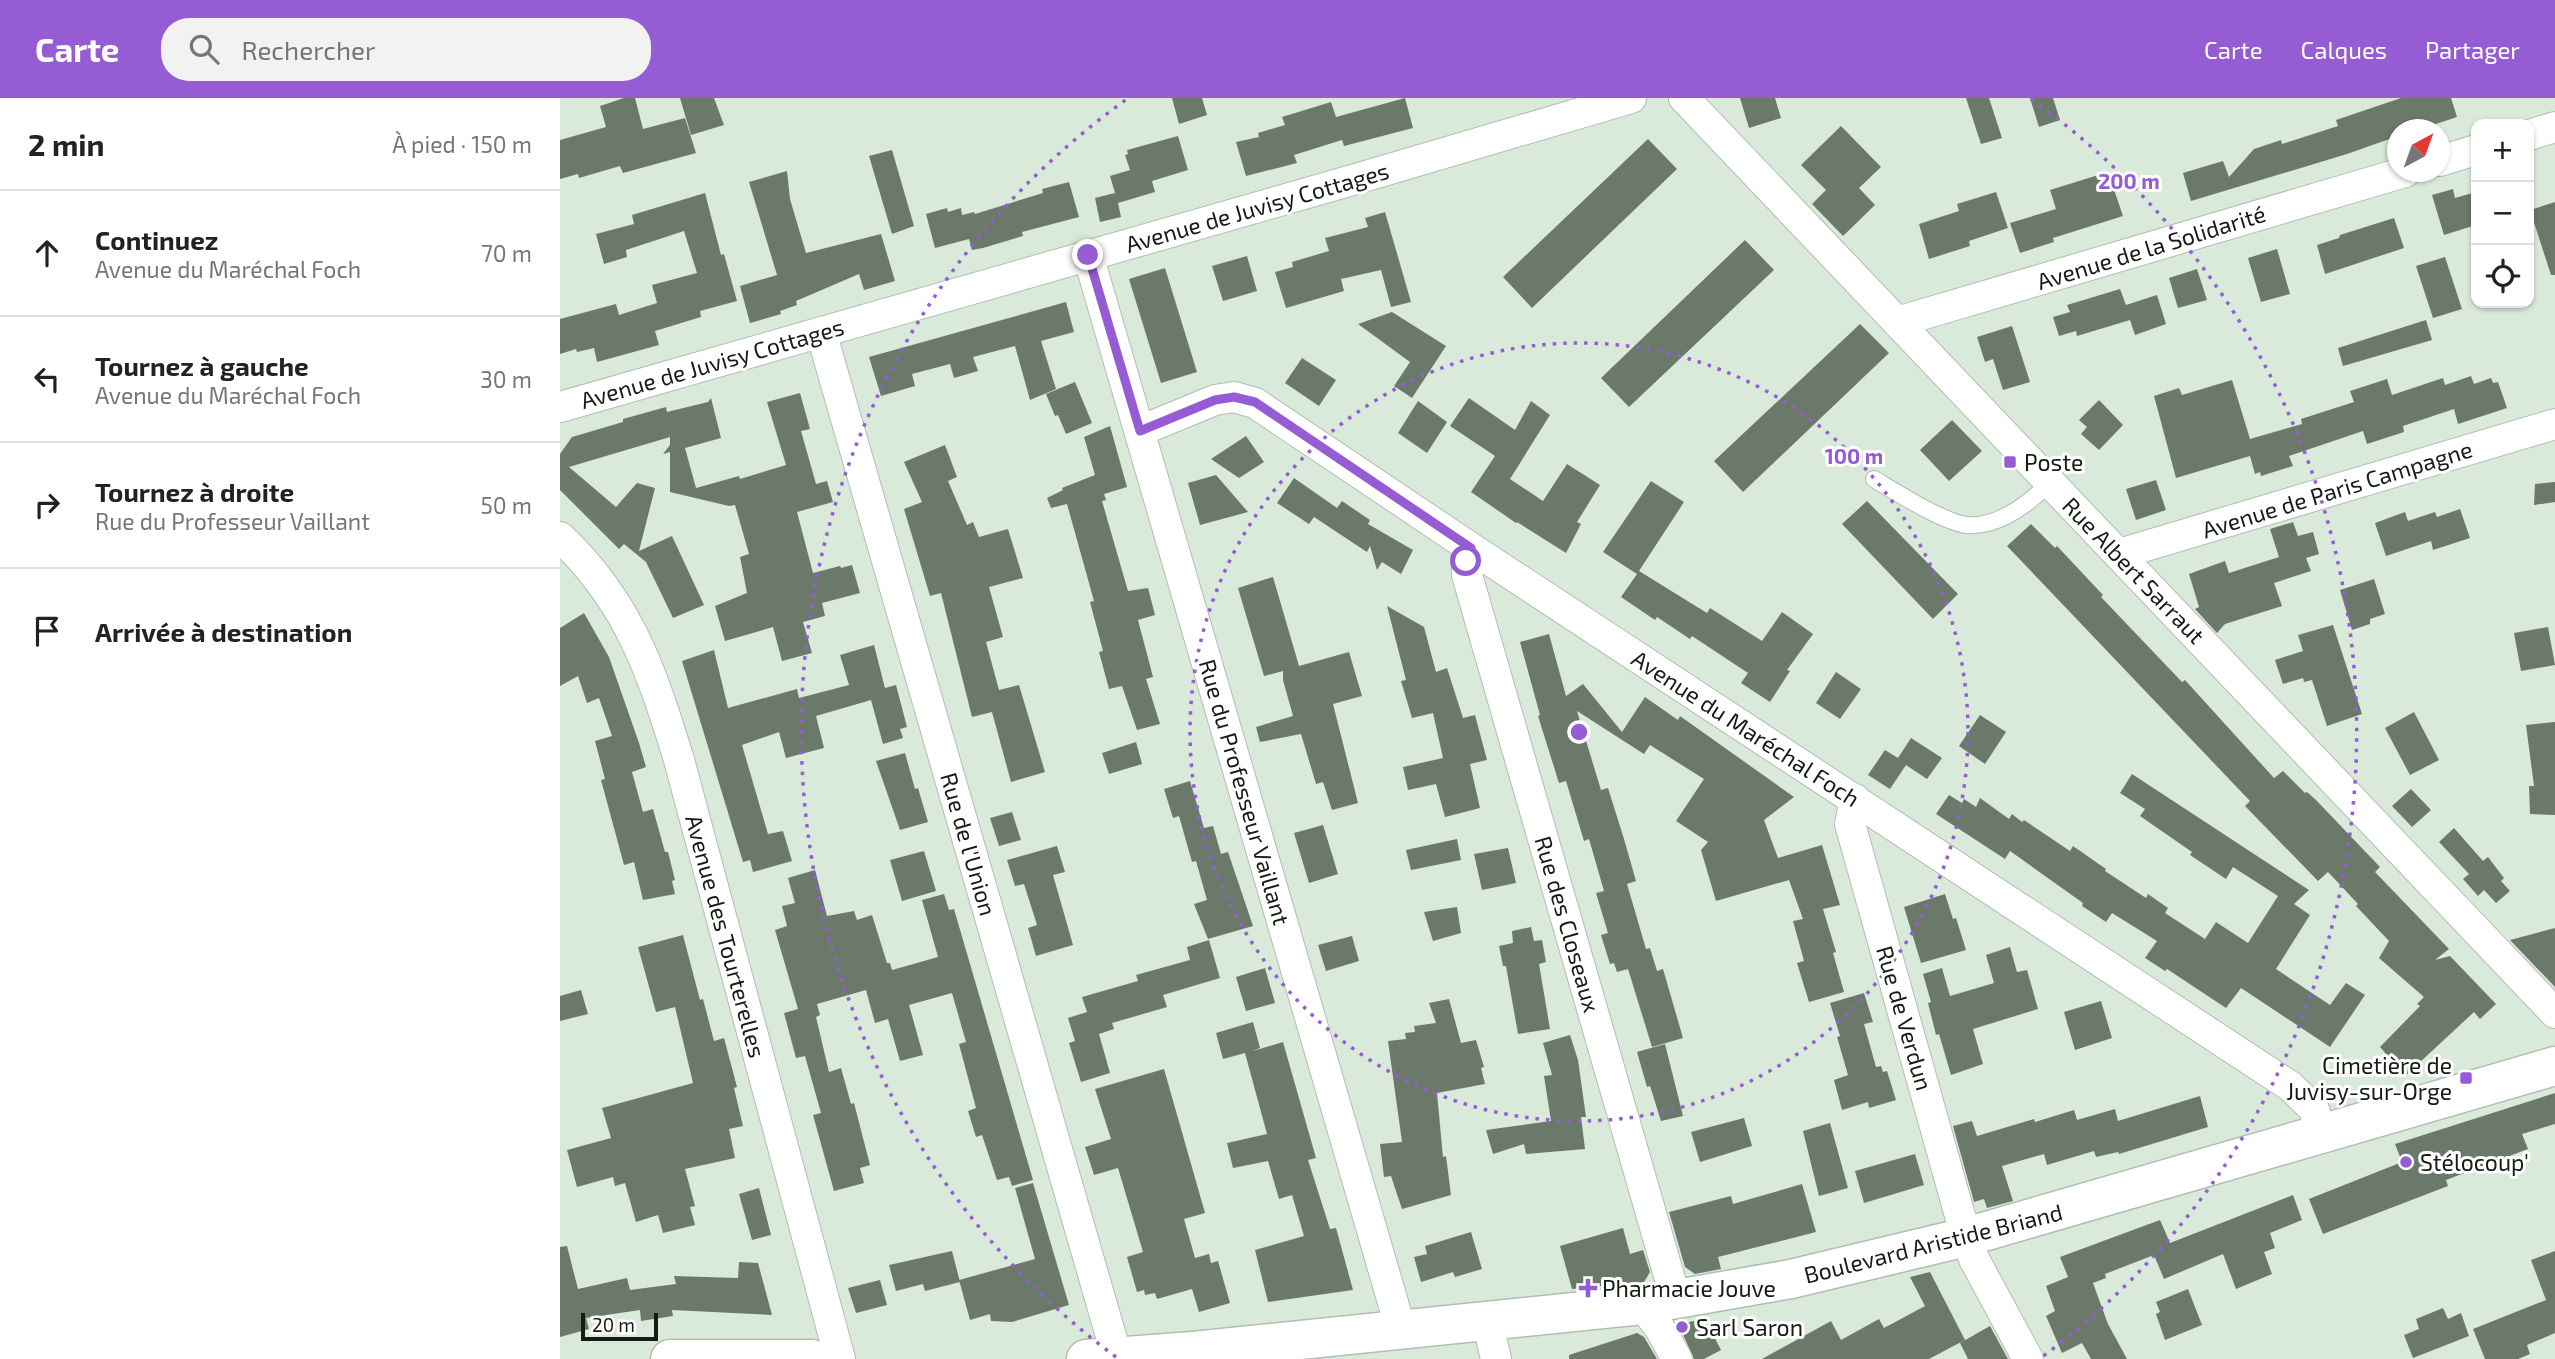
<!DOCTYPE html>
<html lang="fr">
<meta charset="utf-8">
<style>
:root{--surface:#fff;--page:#f2f2f2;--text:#222;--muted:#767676;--line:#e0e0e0;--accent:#955cd4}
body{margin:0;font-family:"Exo 2",sans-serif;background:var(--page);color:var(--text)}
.controls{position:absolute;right:21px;top:21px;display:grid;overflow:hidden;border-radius:14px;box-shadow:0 2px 5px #0004}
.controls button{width:63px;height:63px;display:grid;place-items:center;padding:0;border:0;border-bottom:2px solid var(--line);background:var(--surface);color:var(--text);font:35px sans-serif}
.compass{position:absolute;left:1827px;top:21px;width:63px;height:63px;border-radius:50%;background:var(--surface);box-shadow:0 2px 5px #0004;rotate:41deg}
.scale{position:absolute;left:21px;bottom:18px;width:77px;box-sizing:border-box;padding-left:7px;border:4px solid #151b15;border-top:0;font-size:19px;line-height:24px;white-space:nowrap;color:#151b15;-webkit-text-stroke:5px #fff;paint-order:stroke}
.stop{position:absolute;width:21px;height:21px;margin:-16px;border:5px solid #955cd4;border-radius:50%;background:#fff}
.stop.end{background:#955cd4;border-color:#fff;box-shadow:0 2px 7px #0008}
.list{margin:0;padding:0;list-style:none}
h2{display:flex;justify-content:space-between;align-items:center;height:91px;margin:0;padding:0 28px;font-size:30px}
h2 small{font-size:23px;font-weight:400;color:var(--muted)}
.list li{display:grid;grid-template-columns:46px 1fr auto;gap:21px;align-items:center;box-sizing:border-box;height:126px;padding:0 28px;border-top:2px solid var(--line)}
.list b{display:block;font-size:26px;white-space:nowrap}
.list p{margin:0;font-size:23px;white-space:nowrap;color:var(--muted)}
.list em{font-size:23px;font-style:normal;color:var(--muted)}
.icon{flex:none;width:38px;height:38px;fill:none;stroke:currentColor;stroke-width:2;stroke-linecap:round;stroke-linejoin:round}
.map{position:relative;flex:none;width:1995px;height:1261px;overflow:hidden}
header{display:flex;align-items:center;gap:42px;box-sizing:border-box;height:98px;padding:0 35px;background:var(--accent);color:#fff}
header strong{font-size:33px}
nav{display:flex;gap:38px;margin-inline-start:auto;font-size:24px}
.search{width:490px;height:63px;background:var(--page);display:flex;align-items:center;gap:18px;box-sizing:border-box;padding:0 24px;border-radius:28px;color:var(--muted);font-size:26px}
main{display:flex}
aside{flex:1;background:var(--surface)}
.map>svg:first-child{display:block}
.building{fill:#6b796b}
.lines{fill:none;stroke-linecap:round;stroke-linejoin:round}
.service-casing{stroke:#afbfb0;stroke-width:18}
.minor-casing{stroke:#afbfb0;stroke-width:32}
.secondary-casing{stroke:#afbfb0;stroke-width:41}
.service{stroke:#fff;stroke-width:16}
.minor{stroke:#fff;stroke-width:30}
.secondary{stroke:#fff;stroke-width:38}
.route{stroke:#955cd4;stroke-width:9}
.ring{fill:none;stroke:#955cd4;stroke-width:3.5;stroke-dasharray:3.5 7}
.poi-dot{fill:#955cd4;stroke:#fff;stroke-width:2.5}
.labels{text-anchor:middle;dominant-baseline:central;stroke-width:6;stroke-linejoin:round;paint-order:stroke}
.street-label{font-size:23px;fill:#151b15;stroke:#fff}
.poi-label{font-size:23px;fill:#151b15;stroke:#fff;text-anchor:start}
.centre{fill:#955cd4;stroke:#fff;stroke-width:3.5}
.ring-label{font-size:21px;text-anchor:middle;font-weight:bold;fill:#955cd4;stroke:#fff;stroke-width:6;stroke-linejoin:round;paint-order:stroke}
</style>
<header>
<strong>Carte</strong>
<div class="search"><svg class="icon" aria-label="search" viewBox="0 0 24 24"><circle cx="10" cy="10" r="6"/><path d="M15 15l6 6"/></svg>Rechercher</div>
<nav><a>Carte</a><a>Calques</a><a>Partager</a></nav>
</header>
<main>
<aside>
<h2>2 min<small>À pied · 150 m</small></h2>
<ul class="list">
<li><svg class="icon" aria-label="ahead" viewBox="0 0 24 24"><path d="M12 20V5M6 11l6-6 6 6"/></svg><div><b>Continuez</b><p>Avenue du Maréchal Foch</p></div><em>70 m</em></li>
<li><svg class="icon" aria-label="left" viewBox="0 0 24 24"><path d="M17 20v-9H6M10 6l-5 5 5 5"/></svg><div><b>Tournez à gauche</b><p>Avenue du Maréchal Foch</p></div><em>30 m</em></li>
<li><svg class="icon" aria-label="right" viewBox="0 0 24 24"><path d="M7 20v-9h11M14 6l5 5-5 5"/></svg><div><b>Tournez à droite</b><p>Rue du Professeur Vaillant</p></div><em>50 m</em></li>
<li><svg class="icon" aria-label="arrive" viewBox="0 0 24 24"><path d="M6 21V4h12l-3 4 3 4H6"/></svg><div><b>Arrivée à destination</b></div></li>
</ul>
</aside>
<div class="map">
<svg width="1995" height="1261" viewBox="0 0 1995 1261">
<rect width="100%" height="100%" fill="#daeada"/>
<path class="building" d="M64 0H75L83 31 125 20 136 55 63 75 60 68 19 80 18 76 0 81V42L46 29 40 8Z
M120 0H154L164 27 131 37Z
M612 0H642L647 17 619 26Z
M845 0 853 30 784 48 782 42 734 57 737 65 686 78 676 44 699 39 698 35 725 27 722 19 771 4 776 19Z
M1180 0H1215L1221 20 1189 30Z
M1406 0H1429L1442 40 1421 46Z
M1470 0H1493L1500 22 1479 29Z
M1841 0H1891L1897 19 1858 32H1838V38L1787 56 1631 103 1623 75 1663 63 1669 79 1694 51 1721 42 1722 46 1778 28 1776 22Z
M1281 28 1321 69 1299 90 1315 107 1283 138 1252 106 1266 92 1241 67Z
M618 38 628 72 592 83 595 94 558 105 561 119 540 124 535 100 555 95 550 78 570 72 565 57 568 56 567 52Z
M1088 41 1117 71 972 210 943 179Z
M332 52 354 128 332 136 309 58Z
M227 73 230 101 246 155 321 136 335 183 304 192 299 176 236 203 237 207 220 213 221 216 190 225 180 188 217 177 189 84Z
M1548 74 1563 118 1493 140 1494 144 1460 155 1450 125 1496 111 1490 92Z
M509 84 519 119 462 134 463 138 423 150 412 152 409 141 375 150 366 116 387 110 388 114 401 110 402 117 414 114 415 116 483 95 482 91Z
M1893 91 1895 100 1916 94V127L1884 137 1872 97Z
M1436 94 1448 130 1409 143 1410 148 1369 161 1359 126 1399 113 1397 106Z
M145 95 161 157 164 156 177 203 140 213 141 219 95 233 99 247 37 264 34 250 17 254 16 251 0 256V221L56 206 59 217 97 205 92 187 137 175 124 133 66 152 67 159 44 166 36 136 74 126 72 117Z
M1995 104V177H1991L1970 112Z
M825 114 851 204 831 209 821 172 781 181 784 193 726 210 715 174 733 169 732 164 769 153 765 140 808 129 805 120Z
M1834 120 1844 150 1765 176 1757 147 1779 140 1780 137Z
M1185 142 1214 172 1069 309 1041 280Z
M1717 151 1730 196 1701 204 1688 160Z
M687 158 697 193 663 203 652 168Z
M1885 159 1902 211 1873 220 1856 168Z
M605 170 637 274 601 285 569 181Z
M1637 171 1647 202 1618 210 1609 180Z
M1560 191 1566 207 1597 197 1606 226 1575 237 1570 222 1517 238 1516 233 1499 238 1493 219 1510 214 1507 207Z
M506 204 514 234 481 243 496 291 470 302 455 248 413 259 418 273 394 280 390 266 352 276 355 288 321 298 309 259Z
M832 214 886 248 852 300 834 288 850 264 798 226Z
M1866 222 1872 242 1783 268 1778 250Z
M1300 226 1329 255 1183 394 1154 363Z
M1452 228 1470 284 1443 292 1433 261 1425 264 1417 239Z
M742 260 776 282 759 308 725 285Z
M1911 278 1914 286 1931 280 1933 285 1938 284 1947 310 1898 326 1894 311 1843 328 1844 334 1807 346 1803 333 1729 358 1733 368 1701 378 1700 374 1695 376 1690 358 1616 380 1594 298 1619 290 1622 297 1672 282 1690 341 1742 326 1741 321 1794 304 1790 293 1827 281 1832 297 1883 280 1885 287Z
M515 284 532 325 506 336 498 317 495 318 486 296Z
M240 295 250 331 241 333 256 386 267 383 273 404 237 414 253 475 280 468 281 470 292 467 300 495 262 505 265 518 243 524 252 555 222 563 213 529 165 543 155 508 187 495 180 459 189 456 175 407 169 408 110 394V354L103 356 110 347V339L9 369 56 409 77 385 95 390 79 453 112 438 144 507 113 520 86 464 64 446 59 451 0 392V356L12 339 63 324V321L106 309 107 314 148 304 151 300 161 340 125 350 136 390 179 378 180 381 226 367 207 304Z
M909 300 955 332 971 303 990 317 950 381 983 403 1007 366 1040 387 1017 424 1021 426 1006 455 957 424 956 425 911 394 935 358 890 328Z
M1539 302 1563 327 1539 352 1521 336 1527 329 1519 322Z
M858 303 887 324 867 355 838 335Z
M1392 322 1422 353 1389 383 1360 352Z
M550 328 567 389 544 396 546 402 542 403 568 493 588 490 595 517 578 522 593 579 586 581 600 626 577 632 562 588 549 591 539 554 543 553 530 504 534 503 507 406 491 410 487 400 503 392 502 390 535 377 524 339Z
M686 338 704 364 679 380 651 361Z
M385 347 397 379 388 383 407 427 413 424 419 439 448 431 463 480 429 489 443 539 426 544 439 592 459 587 485 674 451 684 432 614 412 619 381 495 370 498 344 411 362 404 344 364Z
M656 377 688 414 640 427 628 385Z
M734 380 777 410 782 403 810 422 808 426 853 452 841 476 822 464 817 472 810 448 807 454 754 419 749 426 717 405Z
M1596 382 1606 412 1576 422 1566 391Z
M1091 383 1124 404 1079 473 1147 515 1150 510 1202 543 1222 514 1253 536 1227 572 1230 573 1210 604 1181 585 1188 575 1132 538 1130 541 1097 519 1095 522 1061 499 1077 476 1043 454Z
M1995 384V404L1974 407 1975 386Z
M1307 403 1398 496 1373 521 1282 426Z
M1900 411 1910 440 1873 452 1871 443 1826 458 1815 425 1845 414 1848 423 1875 414 1877 419Z
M1733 424 1738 438 1753 434 1759 456 1746 460 1751 473 1714 485 1722 508 1665 526 1657 535 1635 511 1639 509 1629 476 1665 463 1669 475 1719 459 1710 431Z
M1471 426 1495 450 1497 448 1543 497 1541 499 1622 584 1625 582 1714 680 1723 673 1745 695 1747 694 1756 702 1820 769 1815 774 1889 851 1875 862 1890 858 1936 906 1920 921 1914 914 1845 978 1820 949 1860 908 1857 906 1864 899 1819 860 1829 843 1796 808 1798 806 1768 774 1758 783 1685 708 1690 703 1447 448Z
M713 479 739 568 789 554 802 598 773 606 798 705 772 712 763 684 756 686 741 636 700 644 696 629 733 618 723 582V573L704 578 678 490Z
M1814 481 1825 516 1810 521V526L1792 532 1780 492Z
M827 508 864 529 876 574 887 570 903 620 915 617 927 662 910 666 920 710 885 719 876 686 848 692 843 669 883 660 873 615 852 620 841 583 846 582Z
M24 515 49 559 79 645 86 669 72 674 83 714 93 711 105 754H108L115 782 112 783 115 796 83 802 74 764 64 767 41 682 45 681 35 643 52 638 39 600 27 605 18 578 0 588V530Z
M1773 527 1802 616 1767 628 1752 582 1744 584 1743 580 1723 586 1715 562 1743 553 1738 537Z
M1988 529 1995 567 1961 573 1954 535Z
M989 536 1006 598 1023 586 1062 634 1085 599 1118 622 1120 618 1234 699 1204 722 1218 760 1262 747 1280 807 1263 811 1276 854 1273 855 1284 894 1249 904 1237 865 1244 863 1233 823 1243 821 1229 782 1156 803 1141 752 1148 744 1116 723 1144 681 1090 647 1084 656 1017 613 1041 692 1048 690 1064 741 1076 783 1067 786 1086 851 1090 850 1097 873 1103 871 1123 940 1092 949 1068 871 1057 874 1054 865 1050 866 1041 837 1048 835 1036 795 1044 793 1029 741 1024 743 1006 683 999 685 978 618 980 617 960 544Z
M314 547 325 590 336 587 347 629 340 631 343 640 323 646 311 602 256 618 264 650 226 660 219 634 182 647 208 736 223 733 232 763 193 774 190 762 183 764 122 563 154 552 168 610 237 591 239 600 289 587 280 557Z
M1276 574 1301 591 1280 621 1256 605Z
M1854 614 1879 662 1850 677 1825 630Z
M1420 617 1446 634 1425 666 1399 648Z
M1995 624V717L1970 716 1969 688H1974L1966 627Z
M1351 640 1382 660 1367 681 1346 667 1330 691 1308 677 1325 652 1338 660Z
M576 644 582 666 549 676 542 655Z
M345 655 355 691 358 690 368 724 340 732 316 663Z
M1572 676 1749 792 1734 806 1750 817 1716 871 1770 907 1786 885 1805 897 1770 949 1681 890 1666 910 1607 871 1605 873 1585 860 1597 843 1552 815 1546 824 1522 808 1523 805 1450 753 1445 761 1376 716 1389 697 1402 705 1404 701 1416 709 1420 700 1449 721 1452 716 1462 724 1464 722 1510 753 1513 748 1546 771 1545 773 1586 800 1588 796 1608 810 1605 815 1645 841 1656 824 1688 845 1718 798 1673 769 1666 781 1630 757 1632 754 1580 718 1585 711 1560 695Z
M630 683 644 730 653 728 661 756 668 754 693 828 648 841 634 806 647 802 636 763 632 764 619 718 613 720 604 691Z
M1851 691 1871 712 1852 729 1832 708Z
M452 714 461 742 439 748 430 720Z
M763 727 778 776 749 785 734 735Z
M1894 730 1923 763 1928 759 1944 780 1941 783 1950 793 1936 805 1924 792 1918 798 1903 781 1909 776 1879 744Z
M897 741 901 762 851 772 846 752Z
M497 748 505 774 493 777 513 847 476 858 468 830 477 827 464 786 455 788 447 762Z
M948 750 956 785 922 792 914 756Z
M364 753 376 793 342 803 330 762Z
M255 772 267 818 294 813 297 822 312 817 327 865H330L332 872 378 859 362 802 384 796 389 812 394 811 473 1082 452 1088 449 1079 437 1082 422 1037 416 1039 408 1013 416 1010 399 946 406 944 392 895 349 907 363 957 340 963 328 921 315 925 306 892 257 906 260 917 256 919 269 974 281 970 291 1006 294 1005 310 1067 300 1070 304 1085 274 1093 253 1017 261 1015 245 958 236 960 224 915 238 911 215 832 227 828 222 808 235 805 228 780Z
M1385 796 1393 821 1396 820 1406 852 1361 865 1344 809Z
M897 809 901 835 873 843 864 814Z
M971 829 974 843 982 842 986 864 979 866 990 931 958 936 946 868H943L939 848 953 845 952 833Z
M1995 830V889L1950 842Z
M123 837 140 902 143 901 154 943 164 940 177 989 174 990 183 1028 169 1031 175 1060 125 1071 135 1108 130 1109 135 1127 103 1135 98 1117 76 1124 65 1085 55 1088 53 1079 17 1089 7 1052 51 1040 42 1010 133 985 115 909 96 914 78 849Z
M792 838 799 863 766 873 758 847Z
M649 842 660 880 603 897 607 909 552 925 554 931 539 936 550 975 521 984 509 945 515 943 508 920 527 914 522 899 578 883 576 877 630 862 627 849Z
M1450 849 1457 874 1467 872 1478 911 1413 931 1423 966 1391 977 1379 936 1376 937 1368 905 1371 904 1363 876 1382 870 1390 898 1434 885 1426 857Z
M705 870 715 905 686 913 676 879Z
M21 892 28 916 0 923V898Z
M1304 895 1313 924 1304 926 1316 969 1321 968 1323 974 1327 973 1336 1002 1309 1010 1308 1004 1282 1012 1274 982 1288 977 1277 939 1280 938 1270 905Z
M889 901 901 945 916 942 924 969 921 970 925 986 877 995 883 1059 886 1058 891 1097 842 1111 831 1078 824 1079 820 1046 842 1044 828 943 846 941 845 935 855 934 854 928 876 925 869 905Z
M1541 903 1552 940 1515 952 1504 914Z
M693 924 700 950 693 953 723 944 756 1060 748 1062 770 1131 776 1130 793 1192 708 1204 695 1152 744 1138 732 1097 719 1101 708 1063 673 1070 667 1045 707 1036 685 955 663 961 656 935Z
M1010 937 1018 962 1026 1019H1021L1025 1051 966 1056 964 1046 933 1056 926 1032 991 1023 984 978 992 977 983 945Z
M1105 946 1123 1018 1101 1023 1090 988 1087 989 1077 954Z
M604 971 645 1115 624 1121 635 1160 649 1156 651 1165 658 1163 670 1205 639 1214 632 1191 597 1201 595 1195 585 1197 584 1192 577 1194 567 1159 583 1154 558 1070 534 1077 525 1049 551 1041 535 991Z
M1995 995V1026L1962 1036 1968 1051 1886 1082 1888 1088 1763 1136 1749 1101 1842 1064 1835 1046Z
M1640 998 1648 1029 1559 1056 1558 1054 1536 1059 1534 1053 1487 1067 1484 1056 1442 1068 1453 1103 1427 1110 1424 1101 1414 1104 1393 1028 1412 1023 1417 1038 1474 1021 1475 1024 1514 1012 1517 1022 1555 1011 1558 1023Z
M1184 1020 1192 1048 1140 1064 1131 1034Z
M1270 1025 1288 1090 1259 1098 1243 1033Z
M1355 1056 1364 1087 1304 1105 1295 1073Z
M473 1085 509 1207 452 1224 431 1223 430 1216 410 1222 399 1182 475 1161 455 1090Z
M1242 1086 1256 1134 1158 1159 1161 1171 1135 1176 1125 1169 1109 1114 1171 1098 1173 1106Z
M199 1090 211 1137 192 1142 179 1096Z
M1733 1097 1742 1122 1710 1135 1715 1150 1704 1154 1712 1176 1676 1191 1663 1156 1604 1181 1594 1157 1545 1176 1546 1180 1533 1185 1548 1226 1567 1261H1531L1522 1245 1502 1255 1486 1218 1495 1213 1486 1188 1508 1179 1500 1159 1600 1122 1610 1145Z
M1063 1130 1070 1156 1083 1152 1090 1174 1084 1184 1012 1191 1000 1148Z
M911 1134 922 1171 895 1179 893 1174 861 1184 854 1159 867 1156 865 1148Z
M7 1148 18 1191 67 1180 70 1192 116 1186 114 1178 178 1180 179 1164 198 1165 212 1217 112 1212 113 1218 81 1223 80 1212 26 1220 29 1231 0 1239V1149Z
M392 1153 400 1184 365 1193 363 1186 336 1193 329 1167Z
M1995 1153V1235L1967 1247 1970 1256 1958 1261H1925L1913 1231 1986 1202 1971 1162Z
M1370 1174 1405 1242 1369 1261H1202L1271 1223 1281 1242 1319 1221 1324 1230 1365 1208 1350 1179Z
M320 1182 327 1207 296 1215 288 1190Z
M1628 1191 1642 1227 1605 1242 1596 1216 1600 1214 1596 1204Z
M1883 1210 1888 1221 1901 1215 1909 1238 1853 1260 1844 1237 1859 1231 1856 1221Z
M1145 1221 1161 1252 1144 1261H1134L1121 1232 1124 1225Z
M1430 1228 1448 1261H1408L1400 1245Z
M1077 1235 1084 1239 1097 1261H1009V1257Z"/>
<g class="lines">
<g class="service-casing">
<path id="service" d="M1314 381C1336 394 1381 423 1406 427 1437 430 1469 406 1490 384"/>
</g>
<g class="minor-casing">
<path id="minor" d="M1124 0 1995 915
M1969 37 1995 29
M1880 63 1916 52
M528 157 841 1232
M1337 224 1845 74
M261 234 557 1259
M0 309 796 81 1071 0
M580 333 655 302 674 299 695 305 911 450 1730 988 1754 1011 1761 1036
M0 439C69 504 92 574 119 662L280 1261
M911 450 907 463V477L1116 1202
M1559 456 1995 326
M1295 701 1290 726 1406 1139 1414 1161 1468 1261
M1082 1207 1099 1229 1117 1261
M927 1222 936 1261"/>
</g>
<g class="secondary-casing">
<path id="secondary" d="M110 1261H252
M526 1261 633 1253 1082 1207 1231 1181 1406 1139 1995 968"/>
</g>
<use href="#service" class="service"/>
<use href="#minor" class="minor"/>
<use href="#secondary" class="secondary"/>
</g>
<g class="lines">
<path class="route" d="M528 157 580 333 655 302 674 299 695 304 911 450 906 463"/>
</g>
<g class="ring">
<circle cx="1019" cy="634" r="389"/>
<path d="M556 1259A778 778 0 0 1 567 1M1471 1A778 778 0 0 1 1482 1259"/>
</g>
<g class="poi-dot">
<rect x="1443" y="357" width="14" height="14" rx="3.5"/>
<rect x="1899" y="973" width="14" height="14" rx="3.5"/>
<circle cx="1846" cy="1064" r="7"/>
<path d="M1024.5 1179.5h7v7h7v7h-7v7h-7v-7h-7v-7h7z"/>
<circle cx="1122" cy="1229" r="7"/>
</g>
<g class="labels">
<g class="street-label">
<text transform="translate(697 109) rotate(-16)">Avenue de Juvisy Cottages</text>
<text transform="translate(1591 149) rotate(-17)">Avenue de la Solidarité</text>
<text transform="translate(152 265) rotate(-16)">Avenue de Juvisy Cottages</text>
<text transform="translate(1777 391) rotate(-17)">Avenue de Paris Campagne</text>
<text transform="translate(1574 472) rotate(46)">Rue Albert Sarraut</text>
<text transform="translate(1186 630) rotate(33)">Avenue du Maréchal Foch</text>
<text transform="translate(685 694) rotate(74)">Rue du Professeur Vaillant</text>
<text transform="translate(409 746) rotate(74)">Rue de l'Union</text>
<text transform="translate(1008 826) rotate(74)">Rue des Closeaux</text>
<text transform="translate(166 838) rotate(75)">Avenue des Tourterelles</text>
<text transform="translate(1345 920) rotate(74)">Rue de Verdun</text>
<text transform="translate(1373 1145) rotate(-14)">Boulevard Aristide Briand</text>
</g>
<g class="poi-label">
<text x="1464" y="364">Poste</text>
<text x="1892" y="967" text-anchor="end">Cimetière de<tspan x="1892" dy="26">Juvisy-sur-Orge</tspan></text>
<text x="1860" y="1064">Stélocoup'</text>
<text x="1042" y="1190">Pharmacie Jouve</text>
<text x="1136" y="1229">Sarl Saron</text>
</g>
</g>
<circle cx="1019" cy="634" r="10" class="centre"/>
<g class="ring-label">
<text x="1569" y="91">200 m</text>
<text x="1294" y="366">100 m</text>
</g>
</svg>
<div class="controls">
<button>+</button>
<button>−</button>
<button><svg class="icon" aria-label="locate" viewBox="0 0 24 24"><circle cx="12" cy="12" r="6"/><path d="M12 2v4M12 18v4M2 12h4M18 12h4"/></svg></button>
</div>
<svg class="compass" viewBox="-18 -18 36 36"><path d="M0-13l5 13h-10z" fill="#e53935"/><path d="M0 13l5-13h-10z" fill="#767676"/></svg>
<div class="scale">20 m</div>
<div class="stop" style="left:906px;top:463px"></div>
<div class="stop end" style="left:528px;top:157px"></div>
</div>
</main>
